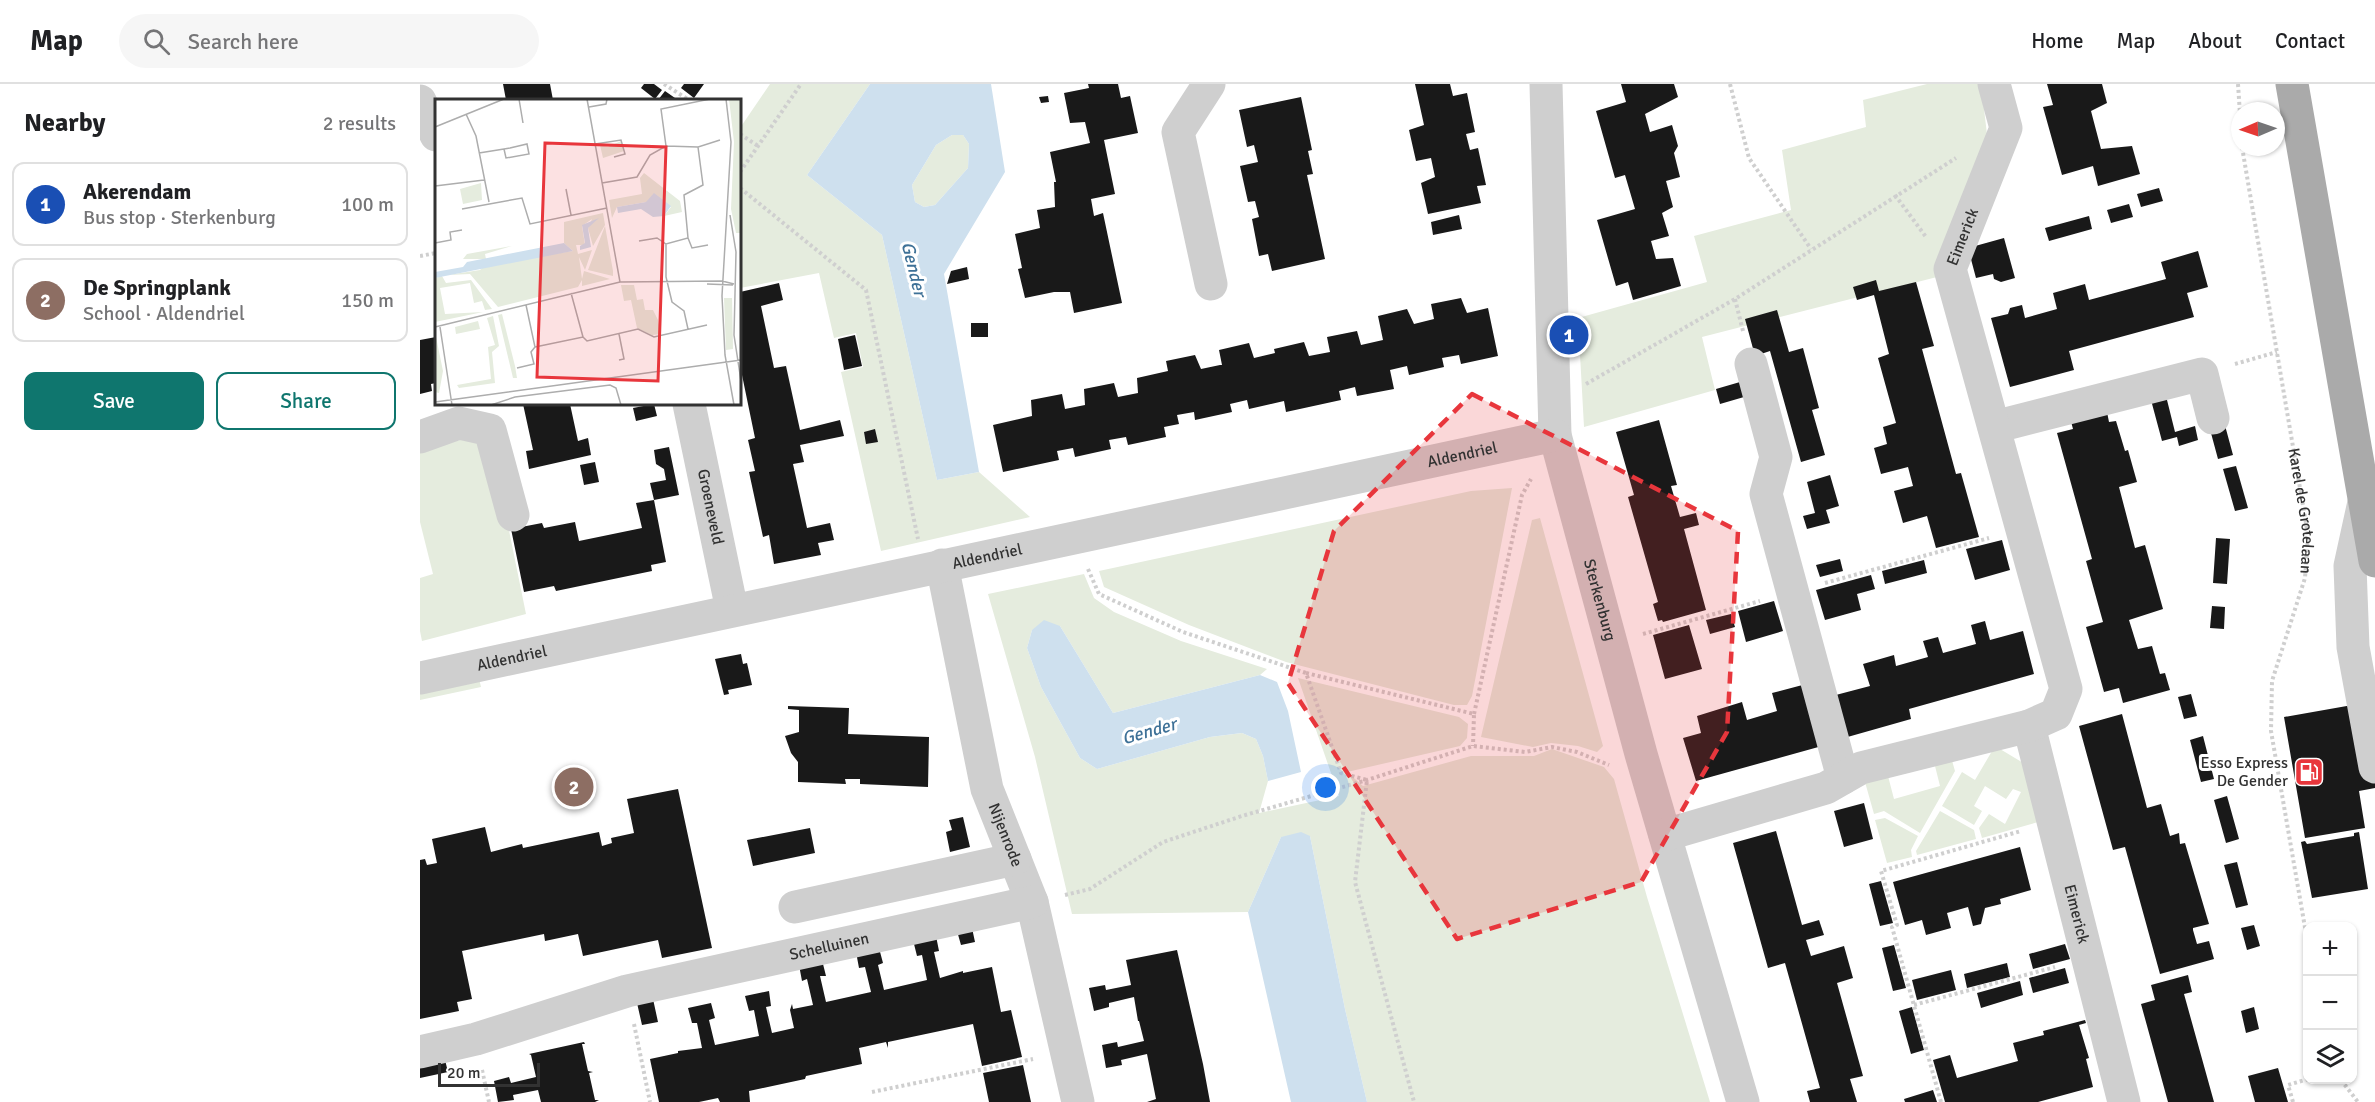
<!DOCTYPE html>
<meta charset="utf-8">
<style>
:root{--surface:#fff;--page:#f6f6f6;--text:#202124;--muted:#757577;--line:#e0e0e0;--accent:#0f766e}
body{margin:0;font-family:Signika,sans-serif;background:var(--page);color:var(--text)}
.controls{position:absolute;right:18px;bottom:18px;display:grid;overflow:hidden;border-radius:12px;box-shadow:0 2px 4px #0004}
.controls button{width:54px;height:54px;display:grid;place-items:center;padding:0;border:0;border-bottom:2px solid var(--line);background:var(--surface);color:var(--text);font:30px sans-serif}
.compass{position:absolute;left:1811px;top:18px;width:54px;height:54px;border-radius:50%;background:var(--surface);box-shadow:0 2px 4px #0004;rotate:268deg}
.scale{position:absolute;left:18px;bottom:15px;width:102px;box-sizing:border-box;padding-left:6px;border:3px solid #323232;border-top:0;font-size:16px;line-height:21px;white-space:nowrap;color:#323232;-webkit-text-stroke:4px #fff;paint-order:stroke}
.you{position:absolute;left:906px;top:704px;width:21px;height:21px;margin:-15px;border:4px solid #fff;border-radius:50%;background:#1a73e8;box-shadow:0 0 0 9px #1a73e833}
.badge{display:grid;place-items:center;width:39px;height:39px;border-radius:50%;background:var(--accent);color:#fff;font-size:20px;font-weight:700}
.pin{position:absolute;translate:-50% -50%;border:3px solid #fff;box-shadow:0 2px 6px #0006}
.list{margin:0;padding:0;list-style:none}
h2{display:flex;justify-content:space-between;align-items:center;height:78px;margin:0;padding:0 24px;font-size:26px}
h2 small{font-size:20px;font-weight:400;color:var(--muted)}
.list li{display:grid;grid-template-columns:39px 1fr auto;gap:18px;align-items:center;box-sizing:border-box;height:84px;margin:0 12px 12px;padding:0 12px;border:2px solid var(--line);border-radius:12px}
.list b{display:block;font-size:22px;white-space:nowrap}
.list p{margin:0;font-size:20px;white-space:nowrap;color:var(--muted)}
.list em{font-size:20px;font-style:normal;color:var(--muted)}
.actions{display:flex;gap:12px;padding:18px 24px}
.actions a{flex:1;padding:14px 0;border:2px solid var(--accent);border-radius:12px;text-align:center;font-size:21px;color:var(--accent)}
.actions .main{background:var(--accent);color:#fff}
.icon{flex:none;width:33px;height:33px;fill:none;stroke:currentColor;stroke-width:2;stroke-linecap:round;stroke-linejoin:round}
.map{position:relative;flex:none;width:1955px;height:1018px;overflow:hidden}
header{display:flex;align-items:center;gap:36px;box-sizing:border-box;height:84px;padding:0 30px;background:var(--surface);border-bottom:2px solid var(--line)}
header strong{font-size:28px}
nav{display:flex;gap:33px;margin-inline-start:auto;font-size:21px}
.search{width:420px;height:54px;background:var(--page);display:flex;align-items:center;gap:15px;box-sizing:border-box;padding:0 21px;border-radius:33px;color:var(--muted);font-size:22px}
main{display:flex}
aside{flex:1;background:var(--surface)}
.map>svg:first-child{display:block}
.green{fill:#e5ecde}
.water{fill:#cee0ee;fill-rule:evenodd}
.building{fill:#191919}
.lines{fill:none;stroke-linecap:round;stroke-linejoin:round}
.path{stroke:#cfcfcf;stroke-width:4;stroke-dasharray:3 3;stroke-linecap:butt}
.minor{stroke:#cfcfcf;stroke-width:33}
.major{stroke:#aaa;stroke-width:33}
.marked{fill:#e8363c;fill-opacity:0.2;stroke:#e8363c;stroke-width:4.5;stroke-dasharray:12 8;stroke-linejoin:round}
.labels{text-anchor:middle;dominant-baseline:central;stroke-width:6;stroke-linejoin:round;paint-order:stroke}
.street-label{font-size:16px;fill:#323232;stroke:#fff}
.poi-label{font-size:16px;fill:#323232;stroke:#fff;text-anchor:end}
.water-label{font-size:18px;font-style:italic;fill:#3e7197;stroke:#fff}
.inset-road{fill:none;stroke:#adadad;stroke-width:1.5}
.view{fill:#e8363c;fill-opacity:0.15;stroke:#e8363c;stroke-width:3}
.inset-edge{fill:none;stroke:#323232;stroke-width:3}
</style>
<header>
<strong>Map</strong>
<div class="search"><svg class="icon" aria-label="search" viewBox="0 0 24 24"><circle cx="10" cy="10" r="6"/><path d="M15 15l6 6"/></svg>Search here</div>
<nav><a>Home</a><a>Map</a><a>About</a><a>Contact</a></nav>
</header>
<main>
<aside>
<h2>Nearby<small>2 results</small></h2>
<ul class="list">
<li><span class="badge" style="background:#1a4fb4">1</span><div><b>Akerendam</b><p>Bus stop · Sterkenburg</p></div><em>100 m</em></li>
<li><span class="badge" style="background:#8d6e63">2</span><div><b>De Springplank</b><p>School · Aldendriel</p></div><em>150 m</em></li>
</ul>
<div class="actions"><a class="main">Save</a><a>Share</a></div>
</aside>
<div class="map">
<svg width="1955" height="1018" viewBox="0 0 1955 1018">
<rect width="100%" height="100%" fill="#fff"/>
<path class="green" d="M350 0H450L387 91 462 151 517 396 559 388 610 433 461 467 421 288 443 283 436 249 414 254 399 189 320 204V44Z
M1507 0H1561L1569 67 1517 193 1282 253 1295 306 1164 343 1158 234 1287 198 1274 152 1371 126 1362 66 1446 43 1443 16Z
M532 51H543L549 60 548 84 515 121 504 123 495 118 492 101 516 61Z
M56 352 80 402 106 530 2 557 0 547V494L13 490 0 438V366Z
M1092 404 1052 612 1047 621H1034L866 578 769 541 684 503 679 487 1051 407Z
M1120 434 1183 662 1177 668 1158 662 1131 659 1113 663 1061 653 1112 436Z
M664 490 674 514 694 528 761 557 847 585 840 591 693 629 640 542 612 546 607 564 621 603 660 674 677 685 790 653 822 649 836 655 843 672 848 697 839 729 919 712 878 594 1039 633 1048 640 1047 654 1040 662 927 688 943 702 1051 672H1114L1132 665 1184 683 1194 695 1227 813 1290 1018H947L925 925 890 752 861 753 828 828 652 830 615 673 568 510Z
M58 590 61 603 0 616V603Z
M1575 662 1610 683 1625 736 1562 754 1559 744 1569 730 1585 740 1601 708 1593 705 1586 715 1565 702 1554 722 1562 727 1554 741 1522 722 1542 688 1555 696Z
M1531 673 1535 687 1500 749 1464 727 1454 730 1445 698 1468 692 1474 715 1520 702 1514 678Z
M1520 727 1554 746 1556 755 1497 771 1496 767Z
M1465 734 1498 752 1491 766 1492 773 1467 779 1455 736Z"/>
<path class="water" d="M450 0H571L585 88 524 190 559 388 517 396 462 151 387 91ZM532 51H543L549 60 548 84 515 121 504 123 495 118 492 101 516 61Z
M624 536 640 542 693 629 840 591 857 598 868 627 881 688 848 697 843 672 836 655 822 649 790 653 677 685 660 674 621 603 607 564 612 546Z
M881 748 890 752 925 925 947 1018H871L828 828 861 753Z"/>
<path class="building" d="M83 0H130L133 16H86Z
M224 0H234L242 6 235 15 221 4Z
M264 0H284L274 14 261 4Z
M668 0H698L701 14 710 12 718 49 684 56 695 110 671 115 674 132 683 129 702 219 654 229 650 208H634L605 214 598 185 602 184 595 150 620 144 617 126 635 123 634 98H636L630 68 670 59 665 38 650 39 644 9 669 4Z
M995 0H1030L1033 12 1047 9 1055 48 1046 50 1050 66 1058 64 1066 101 1057 102 1061 119 1008 130 1001 99 1015 93 1011 74 996 77 989 46 1004 41Z
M1201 0H1254L1258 13 1225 30 1230 48 1252 41 1258 62 1254 69 1260 93 1246 97 1253 123 1242 129 1249 152 1231 157 1236 175 1253 174 1261 202 1213 216 1208 198 1196 202 1177 136 1215 125 1205 91 1195 94 1176 27 1206 18Z
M1627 0H1682L1687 19 1671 27 1681 65 1712 62 1720 90 1678 102 1673 82 1642 91 1623 23 1633 21Z
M245 7 255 14 259 16H238Z
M628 12 629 18 621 19 619 13Z
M881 13 892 66 888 67 893 90 887 91 905 175 852 187 848 170 839 172 832 135 839 133 835 117 828 118 820 82 838 78 834 61 827 63 819 26Z
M1739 104 1743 117 1721 123 1717 110Z
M1709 120 1713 133 1691 139 1687 126Z
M1039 131 1042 145 1013 151 1011 138Z
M1669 132 1672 145 1629 157 1625 144Z
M1584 154 1595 194 1581 198 1574 195 1573 190 1556 194 1548 164Z
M1778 167 1788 203 1767 209 1774 233 1649 267 1654 286 1590 303 1571 234 1588 230 1590 224 1602 221 1605 234 1637 225 1633 209 1665 200 1669 216 1746 195 1741 178Z
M547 183 549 195 527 200 531 187Z
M1456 196 1459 207 1496 198 1514 262 1502 265 1536 390 1541 389 1559 453 1516 464 1507 432 1483 439 1474 407 1493 402 1488 383 1461 390 1454 364 1467 360 1463 343 1476 339 1458 274 1469 270 1454 211 1437 216 1433 203Z
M359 199 363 216 341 222 354 284 366 282 380 346 420 336 424 352 380 361 384 378 373 380 387 444 410 439 414 456 398 459 401 471 354 480 349 451 343 453 329 388 335 387 328 356 335 354 322 291 320 292V208Z
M1041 214 1047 229 1068 224 1078 272 1041 280 1039 271 1022 274 1024 283 989 291 987 282 970 286 974 305 937 312 935 303 919 307 921 316 866 328 864 317 829 325 827 316 810 320 812 328 775 336 774 328 757 331 759 340 744 343 746 353 708 361 706 353 689 356 691 365 655 373 653 364 637 367 639 376 583 388 573 341 612 332 611 316 642 310 645 325 665 321 664 305 694 299 698 313 718 309 717 294 748 287 746 277 775 271 781 285 800 281H802L799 266 829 259 834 274 855 269 854 265 884 258 889 272 910 268 907 253 937 247 941 261 963 256 958 232 987 225 994 240 1014 235 1011 220Z
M1357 226 1369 268 1383 264 1399 324 1392 326 1405 371 1381 378 1350 267 1335 272 1325 235Z
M551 239H568V253H551Z
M435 251 442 282 424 286 418 255Z
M16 253V299L11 300 12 307 0 310V256Z
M1320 298 1324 313 1300 320 1296 305Z
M1746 312 1755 348 1775 342 1778 356 1759 362 1757 353 1742 357 1731 316Z
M103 320H150L158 357 168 354 171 371 109 385 106 367 113 366Z
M234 320 237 332 216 337 213 324Z
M1687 328 1689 338 1696 337 1705 367 1708 366 1717 398 1699 403 1715 464 1725 461 1743 525 1709 536 1718 565 1732 562 1740 590 1745 589 1750 606 1703 619 1699 604 1684 608 1666 543 1683 538 1666 477 1672 475 1637 349 1653 345 1649 330Z
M1803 334 1813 371 1798 375 1788 338Z
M1239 336 1257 401 1251 402 1260 433 1276 429 1279 441 1264 445 1286 526 1243 538 1242 536 1238 537 1233 520 1238 518 1208 413 1214 411 1196 348Z
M455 345 458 358 446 360 444 348Z
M249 363 259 411 234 416 246 478 231 481 232 487 136 507 134 502 104 508 91 445 122 439 124 444 155 438 159 457 222 444 216 419 234 416 230 399 246 396 244 385 236 380 234 366Z
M175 378 179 398 164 401 160 381Z
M1816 382 1828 424 1815 427 1803 385Z
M1410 391 1419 422 1406 426 1410 439 1387 445 1383 432 1395 429 1387 398Z
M1796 454 1810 455 1807 500 1793 499Z
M1582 456 1590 486 1555 496 1546 465Z
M1420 475 1423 487 1400 493 1396 481Z
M1504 476 1507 489 1465 500 1462 487Z
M1451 491 1455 505 1437 510 1441 526 1405 536 1396 506Z
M1354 517 1363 547 1326 558 1318 527Z
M1792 522 1805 523 1804 545 1790 544Z
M1311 530 1315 543 1290 550 1286 536Z
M1565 537 1570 556 1603 547 1614 590 1489 625 1491 635 1424 654 1412 612 1450 602 1443 580 1474 571 1476 582 1508 573 1503 557 1518 553 1523 569 1556 560 1551 541Z
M1269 541 1282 585 1245 595 1233 551Z
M321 570 323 580 327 579 332 601 308 606 309 610 304 611 295 575Z
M1390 599 1402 662 1276 697 1263 654 1281 649 1277 632 1322 618 1327 636 1357 627 1352 609Z
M1771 610 1777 632 1764 635 1758 613Z
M1955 617V704L1939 707 1945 744 1885 754 1864 633Z
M368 622 429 624 428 650 509 653 508 703 440 700V695H425L426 700 378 698V678L371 669 365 652 379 648V626L368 625Z
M1702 630 1727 724 1741 720 1750 752 1759 749 1760 760 1765 759 1789 840 1773 844V846L1777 860 1789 857 1794 875 1740 890 1705 763 1693 766 1659 642Z
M1783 652 1794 695 1781 698 1770 656Z
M258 705 292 864 242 874 238 856 163 872 158 850 125 857 124 850 42 867 52 915 37 918 39 927 0 935V776L5 775 7 781 17 779 12 755 65 743 71 768 102 760 103 764 179 748 182 762 192 759 191 754 214 749 207 715Z
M1807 712 1819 755 1806 759 1794 716Z
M1444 719 1453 755 1424 763 1414 727Z
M543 733 550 763 530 768 526 748 532 746 529 736Z
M390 744 395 769 333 782 327 756Z
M1356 747 1382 841 1399 836 1404 851 1386 856 1391 872 1424 862 1433 894 1417 899 1443 992 1430 995 1437 1018H1390L1387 1007 1400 1004 1365 879 1348 884 1313 759Z
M1939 748 1948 805 1892 814 1881 758 1885 757 1887 760 1934 752V749Z
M1600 763 1611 806 1580 815 1581 820 1565 824 1561 840 1553 842 1548 823 1527 829 1531 844 1506 851 1502 836 1485 841 1473 798Z
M1817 778 1828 821 1816 824 1804 781Z
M1461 797 1473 839 1460 842 1449 800Z
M1834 841 1840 862 1827 866 1821 844Z
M552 844 555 858 541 861 537 847Z
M516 852 519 867 514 868 520 894 543 887V889L572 883 581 928 591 926 602 973 562 982 553 940 468 958V964L466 958 439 964 442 980 386 992 385 995 329 1007 330 1018H300L298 1014 279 1018H239L230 975 258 969V967L282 964 277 939H272L268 924 291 919 295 934 289 936 295 961 339 952 334 926 329 927 325 912 349 907 351 922 346 923 352 949 374 944 370 926 372 920 373 925 393 921 387 895 382 897 379 881 402 876 406 892H400L406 918 451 908 445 883 439 884 436 868 459 864 463 879 458 881 464 906 507 896 502 871 497 872 493 856Z
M1645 860 1650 875 1613 885 1609 870Z
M1474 861 1486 904 1473 907 1462 864Z
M757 866 783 980 790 1018H727L736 1015 727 970 701 976 702 981 686 984 682 961 697 958 698 963 724 957 719 937H718L714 913 689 919V923L674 927 669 904 685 901 686 906 711 901 706 876Z
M1587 879 1590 893 1547 904 1544 890Z
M1645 884 1649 899 1613 909 1609 894Z
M1531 886 1536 906 1497 916 1492 896Z
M1768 891 1772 908 1764 910 1794 1018H1748L1721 920 1735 916 1731 901Z
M1600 897 1603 911 1561 924 1557 909Z
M233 915 238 938 222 941 217 919Z
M1492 923 1504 966 1491 970 1479 927Z
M1834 923 1839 945 1826 949 1821 927Z
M1665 936 1666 939 1659 941 1669 974 1666 975 1673 1003 1618 1018H1525L1513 976 1530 971 1537 994 1598 977 1593 959 1624 951 1623 947Z
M164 958 165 960H162L168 987 173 988 169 989 175 1016H179L175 1018H121L118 1006 93 1011 94 1016 78 1018 74 997 89 993 91 999 116 993 111 971 109 970Z
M24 972 28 988 0 994V977Z
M603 981 611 1018H569L563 989Z
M1858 984 1868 1018H1835L1828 992Z
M1513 1006 1517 1018H1485L1484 1015Z"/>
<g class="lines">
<g class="path">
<path d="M244 0 269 16"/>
<path d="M1310 0 1329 74 1391 165"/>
<path d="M1818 0 1820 30"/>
<path d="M320 50 338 62"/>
<path id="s1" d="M1822 63 1888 451 1885 494 1852 597 1851 647 1888 861"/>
<path d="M320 88 381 0"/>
<path d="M320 104 446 206 498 455"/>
<path d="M1475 111 1506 153"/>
<path d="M0 172 16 169"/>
<path d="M1315 215 1323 247"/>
<path d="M1815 280 1857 268"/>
<path d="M1166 300 1315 215 1536 74"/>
<path d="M668 485 679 510 763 548 886 589 921 689 947 696 935 798 994 1018"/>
<path d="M1405 499 1569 454"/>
<path d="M1223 550 1340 517"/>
<path d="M886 589 1054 630 1053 662"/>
<path d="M1054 630 1102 411 1111 395"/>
<path d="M645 811 670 805 743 758 822 732 947 696 1053 662 1105 668 1132 663 1157 668 1189 681"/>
<path d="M1494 921 1635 883"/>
<path d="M214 940 230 1018"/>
<path d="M62 986 69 1018"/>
<path d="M1921 996 1938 1018"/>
<path d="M452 1008 613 975"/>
<path d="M1521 1018 1472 843 1477 841 1461 787 1601 747"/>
<path d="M1873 1018 1868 1001 1888 995"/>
</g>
<g class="minor">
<path d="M789 0 758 48 791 200"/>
<path id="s2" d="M1126 0 1135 351 1221 670 1323 1018"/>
<path d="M0 17 16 51"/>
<path d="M1331 280 1356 373 1346 410 1423 694"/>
<path id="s3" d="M269 320 312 526"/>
<path d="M1574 343 1782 290 1793 334"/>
<path d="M0 353 39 339 70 346 93 431"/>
<path d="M1944 418 1930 482 1933 563 1955 683"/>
<path id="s4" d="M522 481 567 705 612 818 658 1018"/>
<path id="s5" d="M0 594 1135 351"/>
<path id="s6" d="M1609 642 1704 1018"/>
<path id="s7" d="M1245 751 1406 704 1441 684 1609 642 1636 630 1646 605 1530 185 1586 44 1574 0"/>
<path d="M375 823 595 775"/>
<path id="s8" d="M0 968 56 955 207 907 612 818"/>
</g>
<path class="major" d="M1872 0 1955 477"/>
</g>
<path class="marked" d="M1052 310 1318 447 1307 648 1221 798 1037 855 868 599 914 447Z"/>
<defs>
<g id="fuel-square" transform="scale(1.5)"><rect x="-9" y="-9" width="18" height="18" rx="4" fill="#e8363c" stroke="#fff"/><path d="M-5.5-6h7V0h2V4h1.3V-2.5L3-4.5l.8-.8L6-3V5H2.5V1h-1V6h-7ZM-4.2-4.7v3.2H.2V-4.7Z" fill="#fff"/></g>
</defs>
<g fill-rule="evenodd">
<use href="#fuel-square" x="1889" y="688"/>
</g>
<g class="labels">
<g class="street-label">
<text stroke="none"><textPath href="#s7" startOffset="908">Eimerick</textPath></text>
<text stroke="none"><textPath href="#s5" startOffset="1066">Aldendriel</textPath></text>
<text stroke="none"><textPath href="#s3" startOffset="105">Groeneveld</textPath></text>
<text stroke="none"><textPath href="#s1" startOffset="369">Karel de Grotelaan</textPath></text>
<text stroke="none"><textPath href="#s5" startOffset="580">Aldendriel</textPath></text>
<text stroke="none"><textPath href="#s2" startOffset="522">Sterkenburg</textPath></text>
<text stroke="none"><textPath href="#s5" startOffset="94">Aldendriel</textPath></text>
<text stroke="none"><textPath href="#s4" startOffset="278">Nijenrode</textPath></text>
<text stroke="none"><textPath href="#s6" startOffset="194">Eimerick</textPath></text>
<text stroke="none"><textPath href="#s8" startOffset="423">Schelluinen</textPath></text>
</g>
<g class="poi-label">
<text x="1868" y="679">Esso Express<tspan x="1868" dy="18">De Gender</tspan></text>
</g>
<g class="water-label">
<text transform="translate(494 185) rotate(76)">Gender</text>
<text transform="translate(729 647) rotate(-16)">Gender</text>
</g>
</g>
<g transform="translate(15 15)">
<rect width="306" height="306" fill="#fff"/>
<path d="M294 0H306V134H301L296 110 299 43ZM186 42 189 52 168 59 165 46 173 48ZM209 74 245 102 247 113 229 117 236 108 211 103 182 108 177 119 174 101 207 95 205 79ZM46 84 47 101 28 105 25 90ZM168 114 170 126 158 147 153 129 157 120 147 127 150 146H141L143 155 157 151 150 171 144 158 147 180 149 172 175 180 147 187V181L143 188 63 208 35 175 13 176 45 171 50 166 66 163 138 152 129 144V123ZM170 127 178 172V177L153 171ZM77 147 50 155 51 160H28L32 155ZM7 177 11 184 36 181 57 210 50 211 47 202 39 204 35 184 5 189 10 215 48 213 0 223V179ZM186 186H199L202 201 208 200 210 211H218L223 221 226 235 217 236 202 229 196 201 189 202ZM289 199H297L298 250 291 251ZM67 215 80 267 82 279H78L63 216ZM58 217 64 247 57 253 60 284 24 289 22 286 56 280 53 248 60 246 52 219ZM43 222 45 230 21 235 20 228ZM0 233 8 272 4 294 0 293Z" fill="#e5ecde"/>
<path d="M219 94 236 107 229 117 218 118 206 110 183 114 182 108 211 103ZM164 119 153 129 156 148 145 151V147L150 144 147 126ZM129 144 138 152 0 179V173L28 168 32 163Z" fill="#cee0ee"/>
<path class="inset-road" d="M84 0 88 24M152 0 185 183M291 0 296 43 287 197 290 256 299 306M154 8 171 5 172 0M31 15 41 37 54 103M0 28 69 0M160 45 186 41 190 55 179 58M231 47 226 10 275 0M44 54 69 50 75 49 92 45 94 55 71 59 69 50M167 84 202 78 215 56 231 47 263 48M0 87 49 81M131 90 136 116M27 110 87 99 95 125 172 109M295 116 301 153 299 236 306 282M253 139 257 149 273 146M204 142 222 139 231 145 253 139 249 96 268 86 263 48 285 41M0 144 16 141 15 133 27 131M231 145V178L237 203 249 212 253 230M272 185 298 186M136 194 148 238M0 228 185 183 287 182 299 185M5 228 17 306M184 235 189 260 184 261M100 248 148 238 152 242 203 230 219 238 272 226M82 269 99 265 96 253 100 248 91 206M0 303 306 261M56 306 80 298 175 286 181 289 186 306"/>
<path class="view" d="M110 44 231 48 223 282 102 278Z"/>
<rect width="306" height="306" class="inset-edge"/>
</g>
</svg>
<div class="controls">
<button>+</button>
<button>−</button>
<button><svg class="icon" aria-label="layers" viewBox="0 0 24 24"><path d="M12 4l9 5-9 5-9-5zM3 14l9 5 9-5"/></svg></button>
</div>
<svg class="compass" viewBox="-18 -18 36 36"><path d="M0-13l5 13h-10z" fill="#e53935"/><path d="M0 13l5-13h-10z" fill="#757577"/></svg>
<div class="scale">20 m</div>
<div class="you"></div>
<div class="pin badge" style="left:1149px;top:251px;background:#1a4fb4">1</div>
<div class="pin badge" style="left:154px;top:703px;background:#8d6e63">2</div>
</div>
</main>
